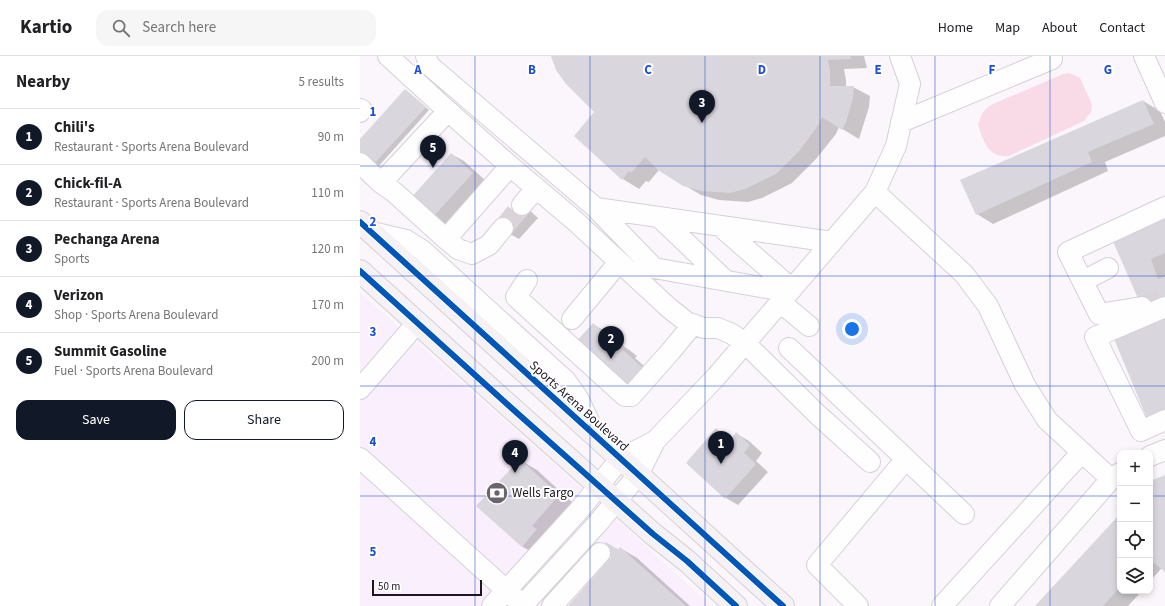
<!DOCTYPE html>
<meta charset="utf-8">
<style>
:root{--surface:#fff;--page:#f6f6f6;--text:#202124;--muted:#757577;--line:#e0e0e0;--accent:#111827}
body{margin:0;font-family:"Source Sans 3",sans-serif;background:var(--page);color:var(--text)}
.controls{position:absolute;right:12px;bottom:12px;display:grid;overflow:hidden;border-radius:8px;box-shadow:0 2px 6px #0003}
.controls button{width:36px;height:36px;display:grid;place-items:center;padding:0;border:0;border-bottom:1px solid var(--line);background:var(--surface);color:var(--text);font:20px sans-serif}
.scale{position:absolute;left:12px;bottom:10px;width:110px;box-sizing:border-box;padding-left:4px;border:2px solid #1d151f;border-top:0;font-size:11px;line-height:14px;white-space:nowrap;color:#1d151f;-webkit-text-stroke:3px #fff;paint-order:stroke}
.you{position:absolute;left:492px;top:273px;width:14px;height:14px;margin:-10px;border:3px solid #fff;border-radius:50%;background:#1a73e8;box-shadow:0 0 0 6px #1a73e833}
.badge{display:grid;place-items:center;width:26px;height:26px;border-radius:50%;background:var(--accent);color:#fff;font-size:13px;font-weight:700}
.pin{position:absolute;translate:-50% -33px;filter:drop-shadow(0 1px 2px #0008)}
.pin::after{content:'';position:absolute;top:21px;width:14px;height:12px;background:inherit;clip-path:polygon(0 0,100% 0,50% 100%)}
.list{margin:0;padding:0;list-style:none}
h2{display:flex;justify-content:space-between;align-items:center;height:52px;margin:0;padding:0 16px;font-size:17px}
h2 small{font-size:13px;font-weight:400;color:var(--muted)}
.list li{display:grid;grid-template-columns:26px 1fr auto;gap:12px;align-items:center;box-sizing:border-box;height:56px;padding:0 16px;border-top:1px solid var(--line)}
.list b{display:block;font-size:15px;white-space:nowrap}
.list p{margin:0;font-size:13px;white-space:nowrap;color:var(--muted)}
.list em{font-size:13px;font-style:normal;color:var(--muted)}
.actions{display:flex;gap:8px;padding:12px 16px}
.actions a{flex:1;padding:9px 0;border:1px solid var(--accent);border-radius:12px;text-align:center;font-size:14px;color:var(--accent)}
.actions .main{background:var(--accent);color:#fff}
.icon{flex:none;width:22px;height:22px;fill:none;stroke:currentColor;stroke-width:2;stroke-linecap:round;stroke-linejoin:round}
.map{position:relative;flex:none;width:805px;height:550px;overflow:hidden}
header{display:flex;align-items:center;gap:24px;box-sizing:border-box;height:56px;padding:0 20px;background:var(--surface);border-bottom:1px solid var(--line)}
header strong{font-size:19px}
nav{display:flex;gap:22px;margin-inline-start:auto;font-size:14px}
.search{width:280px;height:36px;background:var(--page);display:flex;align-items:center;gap:10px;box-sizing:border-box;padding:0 14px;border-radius:12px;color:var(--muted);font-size:15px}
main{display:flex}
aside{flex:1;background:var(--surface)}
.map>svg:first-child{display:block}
.built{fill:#faeffd}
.green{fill:#f9dbe7}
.shadow{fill:#0003}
.building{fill:#d9d6dd}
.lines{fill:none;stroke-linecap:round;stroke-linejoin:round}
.minor-tunnel{stroke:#dad4da;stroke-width:20;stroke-dasharray:20 10;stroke-linecap:butt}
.minor-casing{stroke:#d6d0d8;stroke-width:22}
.major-casing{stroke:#d5d2d5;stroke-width:24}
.minor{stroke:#fefefe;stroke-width:20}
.major{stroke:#f6f1f5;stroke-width:22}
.cycleway-casing{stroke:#fff;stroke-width:8}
.cycleway{stroke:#0057b8;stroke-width:6}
.grid{fill:none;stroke:#1d4ed8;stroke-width:1;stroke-opacity:0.55}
.labels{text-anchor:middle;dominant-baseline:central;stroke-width:4;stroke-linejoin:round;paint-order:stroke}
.street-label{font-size:13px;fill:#1d151f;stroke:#fff}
.poi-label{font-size:13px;fill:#1d151f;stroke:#fff;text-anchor:start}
.grid-label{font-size:13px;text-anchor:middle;font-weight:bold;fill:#1d4ed8;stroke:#fff;stroke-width:4;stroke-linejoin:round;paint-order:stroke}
</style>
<header>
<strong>Kartio</strong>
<div class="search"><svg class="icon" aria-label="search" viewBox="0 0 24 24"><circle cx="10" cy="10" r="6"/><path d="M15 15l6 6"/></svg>Search here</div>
<nav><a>Home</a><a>Map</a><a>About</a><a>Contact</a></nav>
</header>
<main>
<aside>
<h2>Nearby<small>5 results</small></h2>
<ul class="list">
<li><span class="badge">1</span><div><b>Chili's</b><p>Restaurant · Sports Arena Boulevard</p></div><em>90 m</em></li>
<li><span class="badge">2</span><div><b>Chick-fil-A</b><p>Restaurant · Sports Arena Boulevard</p></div><em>110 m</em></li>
<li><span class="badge">3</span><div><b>Pechanga Arena</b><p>Sports</p></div><em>120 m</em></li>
<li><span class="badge">4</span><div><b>Verizon</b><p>Shop · Sports Arena Boulevard</p></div><em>170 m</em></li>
<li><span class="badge">5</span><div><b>Summit Gasoline</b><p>Fuel · Sports Arena Boulevard</p></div><em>200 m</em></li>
</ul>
<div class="actions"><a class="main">Save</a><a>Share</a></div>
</aside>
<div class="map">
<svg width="805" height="550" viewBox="0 0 805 550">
<rect width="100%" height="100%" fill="#fbf6fb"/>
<path class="built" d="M0 237 252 459 351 550H0Z"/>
<path class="green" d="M710 17 720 22 731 46 732 50 731 56 724 65 649 100C627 102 624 85 618 69 621 59 623 53 633 48L703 18Z"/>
<path class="shadow" d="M192 0H504L507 12 484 13 486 24V31H493L510 40 509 51 499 83 479 71 476 78 456 103 432 127 402 142 388 146 359 144 341 139 299 114 289 126 286 125 279 133 263 123 236 56Z
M45 34 69 54 17 112 0 85Z
M783 45 800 55 805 66V80L745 106 748 115 633 168 617 158Z
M91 98 104 105 126 125 85 169 72 161Z
M167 152 178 162 159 183 150 178Z
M805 160V373L797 261 754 183Z
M233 268 246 276 258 287 268 293 277 300 275 302 295 320 276 341Z
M356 374 372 383 377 378 389 385 402 397 396 405 408 416 378 449 366 442Z
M160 404 177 414 215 449 179 500 163 491 118 449Z
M805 421V514L802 512 790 525V426Z
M760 459V535H782L768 550H676Z
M246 487 259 494 260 492 277 502 330 550H209L252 501Z"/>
<path class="building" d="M191 0H490L491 3 468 4 470 14V30H494L493 42 486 66 482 74 462 61 459 68 440 94 416 118 385 133 370 137 341 135 323 130 298 114 285 101 271 117 269 115 262 124 214 80 234 56 206 28 196 14Z
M45 33 66 51 12 110 0 99V83Z
M783 44 794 68 728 96 732 106 616 159 600 124Z
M91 97 113 117 72 162 50 143Z
M158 146 170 156 150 179 139 169Z
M805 159V197L791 203 798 223 805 220V244L783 254 752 183Z
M805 256V357L788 365 752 278Z
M233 267 254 286 255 284 265 292 263 294 283 312 263 334 213 289Z
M356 372 364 380 366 378 371 383 376 376 390 389 384 397 396 408 365 443 326 407Z
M160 403 199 439 172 470 177 473 162 491 116 450Z
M805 419V516L790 503V425Z
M760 458V531L743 550H675Z
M246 486 258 494 260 491 326 550H208L251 501 242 493Z"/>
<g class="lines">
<path class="minor-tunnel" d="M143 172 162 149
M782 251 805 240"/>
<g class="minor-casing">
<path id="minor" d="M66 0 69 9 236 152 472 186
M784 0 805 47
M0 53 2 54 0 56
M541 66 692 3 690 0
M0 107 21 127 88 55 28 0
M150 110 214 164 309 252 328 267 344 272H358L372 278 385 287 457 358 510 406
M21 127 34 136 86 183 98 193 112 198 129 189 143 172
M515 136 604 218 628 250 665 329 687 364 751 423
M162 149 176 132
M236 152 294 212 429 236
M299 161 366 225
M360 170 432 233
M12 176 46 184 62 194 206 325 218 342 236 380
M86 183 150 110 88 55
M167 224 156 241 265 340H271L311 295 333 268
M723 225 748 212
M420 246 449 270
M782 251 739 258 708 196 805 151
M805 251 735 281 781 375 805 364
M212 263 259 206
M429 292 604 458
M0 333 57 267
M790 400 805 394
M0 402 156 543
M132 550 221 452 260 403 295 385
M162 550 238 467 278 419 295 385 356 321 515 136 536 90 550 28 540 0
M192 550 240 497
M498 550 457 509 546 403
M582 550 722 396
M640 550 751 423 760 417"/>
</g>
<g class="major-casing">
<path id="major" d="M0 166 423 550
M0 215 147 348 293 478 327 505 376 550"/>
</g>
<use href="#minor" class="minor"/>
<use href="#major" class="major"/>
<g class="cycleway-casing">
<path id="cycleway" d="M0 166 423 550
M0 215 147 348 293 478 327 505 376 550"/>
</g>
<use href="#cycleway" class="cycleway"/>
</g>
<path class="grid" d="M115 0V550M230 0V550M345 0V550M460 0V550M575 0V550M690 0V550M0 110H805M0 220H805M0 330H805M0 440H760M790 440H805"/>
<defs>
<g id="bank-disc" transform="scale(1.15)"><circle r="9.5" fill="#6b646c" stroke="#fff"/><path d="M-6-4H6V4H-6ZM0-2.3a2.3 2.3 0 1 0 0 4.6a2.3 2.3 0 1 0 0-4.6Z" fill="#fff"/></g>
</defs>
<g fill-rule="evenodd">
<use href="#bank-disc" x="137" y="437"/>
</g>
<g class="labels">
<g class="street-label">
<text transform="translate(219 350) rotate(42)">Sports Arena Boulevard</text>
</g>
<g class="poi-label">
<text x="152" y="437">Wells Fargo</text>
</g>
</g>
<g class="grid-label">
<text x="58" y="18">A</text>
<text x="172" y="18">B</text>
<text x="288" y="18">C</text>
<text x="402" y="18">D</text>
<text x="518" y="18">E</text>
<text x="632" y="18">F</text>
<text x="748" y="18">G</text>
<text x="13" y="60">1</text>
<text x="13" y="170">2</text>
<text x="13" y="280">3</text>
<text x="13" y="390">4</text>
<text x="13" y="500">5</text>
</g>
</svg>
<div class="controls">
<button>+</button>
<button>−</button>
<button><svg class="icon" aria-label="locate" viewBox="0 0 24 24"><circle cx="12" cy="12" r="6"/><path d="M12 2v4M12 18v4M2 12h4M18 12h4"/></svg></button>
<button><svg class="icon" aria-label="layers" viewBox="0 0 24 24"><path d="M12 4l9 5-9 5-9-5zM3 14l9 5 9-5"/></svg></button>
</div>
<div class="scale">50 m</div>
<div class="you"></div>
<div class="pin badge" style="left:361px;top:408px">1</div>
<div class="pin badge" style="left:251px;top:303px">2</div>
<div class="pin badge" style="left:342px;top:67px">3</div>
<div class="pin badge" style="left:155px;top:417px">4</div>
<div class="pin badge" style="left:73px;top:112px">5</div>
</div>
</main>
